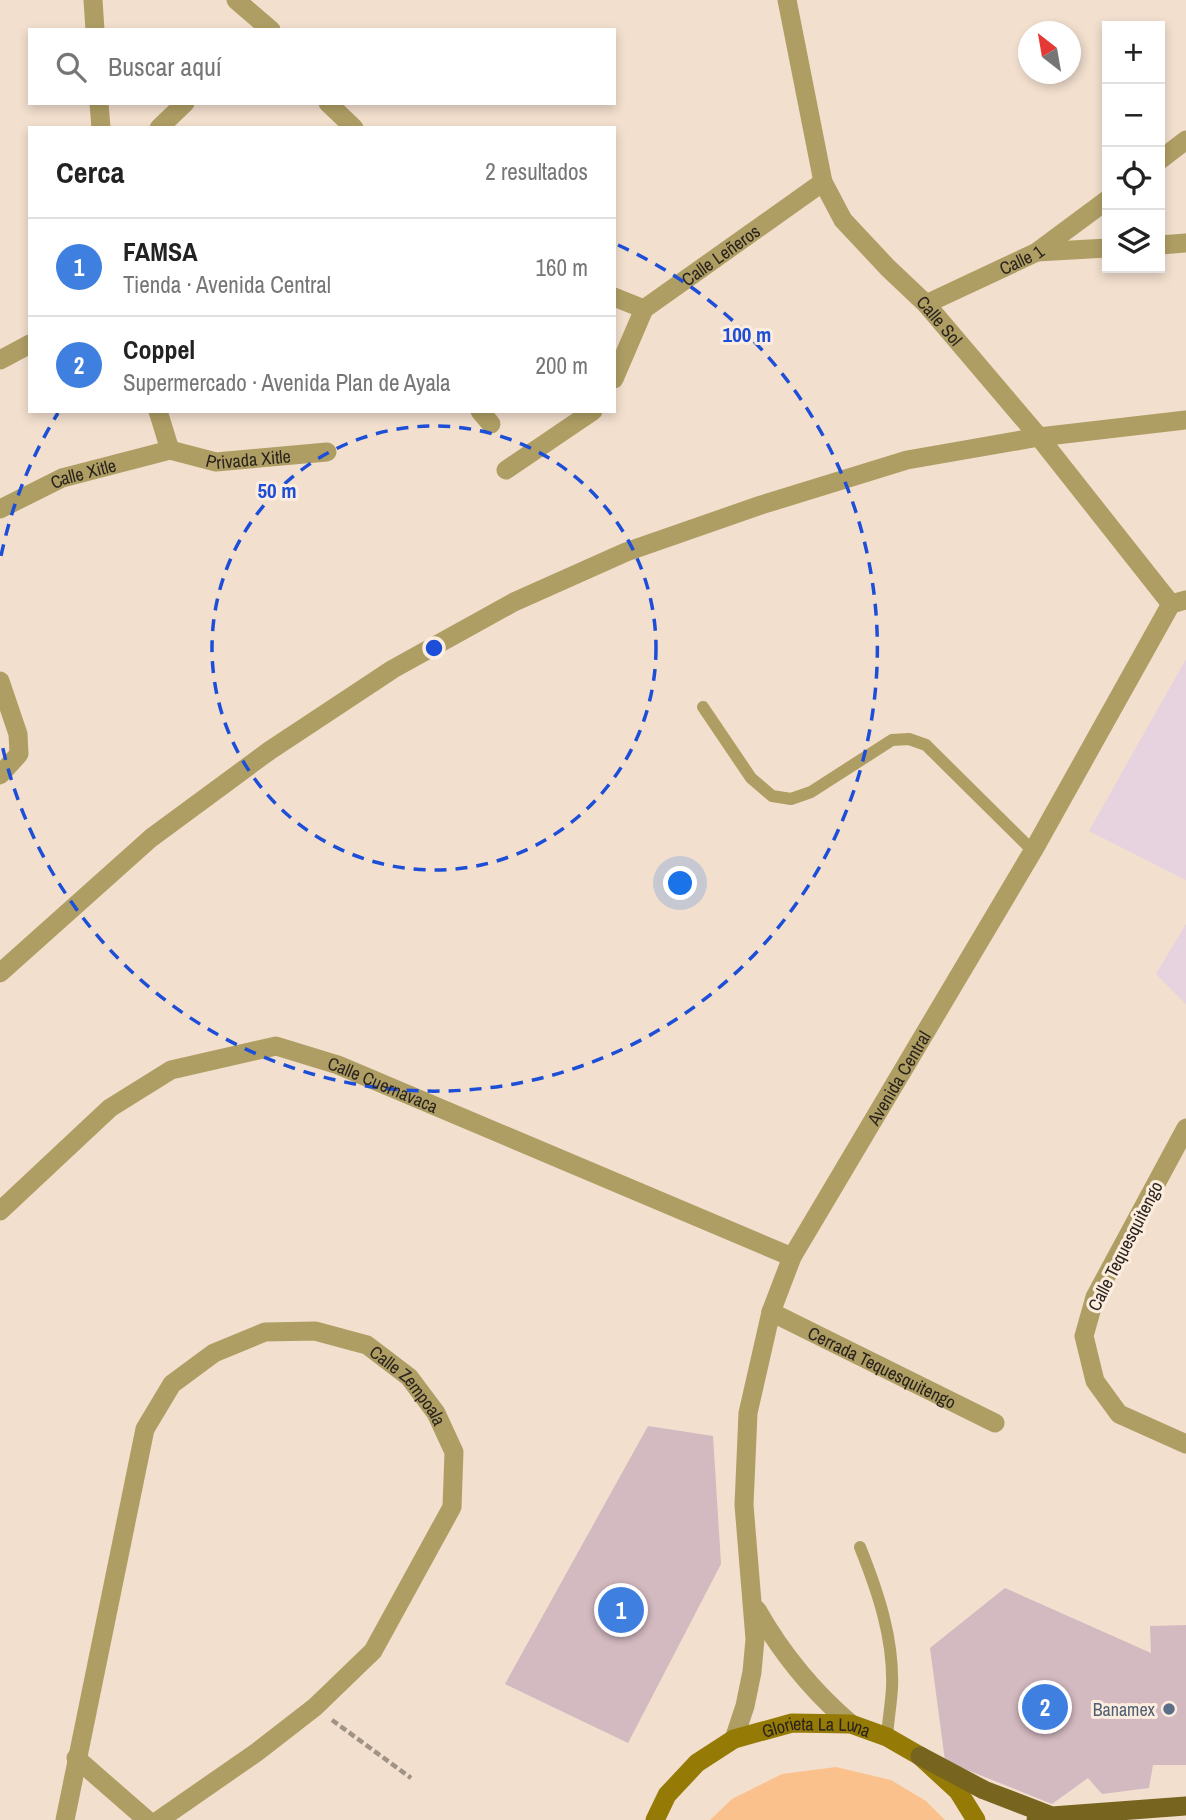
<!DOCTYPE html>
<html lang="es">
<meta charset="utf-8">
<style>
:root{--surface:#fff;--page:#f2f2f2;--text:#222;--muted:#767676;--line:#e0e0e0;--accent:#b35114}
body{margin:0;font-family:"Archivo Narrow",sans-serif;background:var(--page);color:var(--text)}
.controls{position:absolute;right:21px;top:21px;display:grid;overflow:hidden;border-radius:0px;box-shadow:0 4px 10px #0003}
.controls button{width:63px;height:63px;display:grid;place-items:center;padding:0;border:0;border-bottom:2px solid var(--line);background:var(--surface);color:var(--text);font:35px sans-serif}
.compass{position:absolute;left:1018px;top:21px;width:63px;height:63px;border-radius:50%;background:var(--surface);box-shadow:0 4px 10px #0003;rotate:329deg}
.you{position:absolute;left:681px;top:884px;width:24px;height:24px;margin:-18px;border:5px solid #fff;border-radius:50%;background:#1a73e8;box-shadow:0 0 0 10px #1a73e833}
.badge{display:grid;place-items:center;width:46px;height:46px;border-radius:50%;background:var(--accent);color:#fff;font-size:23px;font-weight:700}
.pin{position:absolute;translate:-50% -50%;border:4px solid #fff;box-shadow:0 2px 7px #0006}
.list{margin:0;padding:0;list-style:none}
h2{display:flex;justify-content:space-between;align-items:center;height:91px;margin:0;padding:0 28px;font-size:30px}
h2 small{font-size:23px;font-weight:400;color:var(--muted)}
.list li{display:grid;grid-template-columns:46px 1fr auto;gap:21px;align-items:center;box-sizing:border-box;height:98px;padding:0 28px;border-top:2px solid var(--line)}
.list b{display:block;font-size:26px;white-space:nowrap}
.list p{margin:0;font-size:23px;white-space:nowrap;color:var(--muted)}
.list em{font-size:23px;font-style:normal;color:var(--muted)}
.icon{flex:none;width:38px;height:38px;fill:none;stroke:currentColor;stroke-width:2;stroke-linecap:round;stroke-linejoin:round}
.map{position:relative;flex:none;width:1186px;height:1820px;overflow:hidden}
.search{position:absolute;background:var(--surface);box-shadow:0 4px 10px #0003;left:28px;top:28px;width:588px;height:77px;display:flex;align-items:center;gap:18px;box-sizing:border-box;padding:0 24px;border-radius:0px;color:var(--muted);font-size:26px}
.panel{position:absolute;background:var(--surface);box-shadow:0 4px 10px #0003;left:28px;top:126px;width:588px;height:287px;border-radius:0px}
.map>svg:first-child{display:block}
.industrial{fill:#e7d2df}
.green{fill:#fbc18d}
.building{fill:#d3b9c0}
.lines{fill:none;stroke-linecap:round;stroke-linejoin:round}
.path{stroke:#a09285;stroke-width:4.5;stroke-dasharray:7 3.5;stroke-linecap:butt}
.service{stroke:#af9e64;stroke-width:12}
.minor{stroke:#af9e64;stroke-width:19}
.secondary{stroke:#957b05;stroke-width:19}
.primary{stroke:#77651f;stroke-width:19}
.ring{fill:none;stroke:#1d4ed8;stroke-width:3.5;stroke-dasharray:12 9}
.service-dot{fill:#5c6f8a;stroke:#fdeddf;stroke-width:2.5}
.labels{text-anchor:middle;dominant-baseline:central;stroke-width:6;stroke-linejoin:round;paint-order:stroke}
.street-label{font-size:18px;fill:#2b241e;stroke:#fdeddf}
.service-label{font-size:18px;fill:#4e5e75;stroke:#fdeddf;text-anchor:end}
.centre{fill:#1d4ed8;stroke:#fdeddf;stroke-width:3.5}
.ring-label{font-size:21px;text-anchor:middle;font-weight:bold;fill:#1d4ed8;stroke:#fdeddf;stroke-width:6;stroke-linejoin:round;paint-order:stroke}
</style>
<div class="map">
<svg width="1186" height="1820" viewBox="0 0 1186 1820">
<rect width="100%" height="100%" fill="#f2dfce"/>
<path class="industrial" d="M1186 659V880L1089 831Z
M1186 924V1004L1156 974Z"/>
<path class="green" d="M836 1767 891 1780 926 1801 945 1820H710L732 1799 782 1774Z"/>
<path class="building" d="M648 1426 713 1436 721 1564 628 1743 505 1684Z
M1005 1588 1151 1653 1150 1626 1186 1625V1765H1153L1149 1788 1102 1794 1088 1778 1052 1804 945 1761 930 1648Z"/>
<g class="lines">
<path class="path" d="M332 1720 411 1778"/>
<path class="service" d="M703 707 751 778 772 796 791 799 811 792 892 740 909 739 926 745 1033 851
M860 1547C878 1592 894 1639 892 1688 891 1705 888 1721 887 1737"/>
<g class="minor">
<path d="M93 0 95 30"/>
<path d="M236 0 271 30"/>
<path id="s1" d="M787 0 823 182 843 220 888 268 926 304 1039 437 1171 604"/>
<path d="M99 103 101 128"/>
<path d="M328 103 354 128"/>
<path d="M159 128 185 103"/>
<path d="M1160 160 1186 140"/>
<path d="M1160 245 1186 243"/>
<path d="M1037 252 1107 248"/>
<path id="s2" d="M614 297 644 309 823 182"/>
<path id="s3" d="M926 304 1037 252 1107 200"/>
<path d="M0 360 30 344"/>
<path d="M614 379 644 309"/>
<path d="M158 411 170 450"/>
<path d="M480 411 491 424"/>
<path d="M506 470 593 411"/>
<path id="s4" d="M0 509 62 478 170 450 216 462 327 452"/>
<path d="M0 681 18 734 19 754 0 775"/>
<path d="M0 973 151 838 269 751 393 669 514 602 626 552 761 505 907 460 1039 437 1186 420"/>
<path d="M1186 1128 1095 1297 1084 1336 1095 1381 1119 1414 1186 1444"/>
<path id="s5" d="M0 1211 110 1108 171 1070 276 1046 338 1065 792 1257"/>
<path id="s6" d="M771 1312 995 1423"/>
<path d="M757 1610C782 1654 812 1691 851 1724"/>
<path id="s7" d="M734 1739 745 1706 752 1672 755 1639 744 1505 748 1413 771 1312 792 1257 1033 851 1171 604 1186 600"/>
<path d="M76 1758 147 1820"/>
<path id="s8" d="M65 1820 145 1429 172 1384 214 1353 265 1332 315 1331 367 1345 409 1377 436 1413 454 1452 452 1507 373 1651 315 1707 257 1752 159 1820"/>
</g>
<path class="secondary" id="s9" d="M655 1820 667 1795 697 1763 734 1739 792 1723 851 1724 887 1737 920 1756 958 1791 976 1820"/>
<path class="primary" d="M920 1756 984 1790 1052 1816
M1036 1820 1052 1816 1186 1806"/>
</g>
<g class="ring">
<circle cx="434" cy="648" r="222"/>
<path d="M1 556A443 443 0 0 1 58 413M618 245A443 443 0 1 1 1 740"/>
</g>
<circle class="service-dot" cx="1169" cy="1709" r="7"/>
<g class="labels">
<g class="street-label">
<text stroke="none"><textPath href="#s2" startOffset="126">Calle Leñeros</textPath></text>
<text stroke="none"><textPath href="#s3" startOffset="105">Calle 1</textPath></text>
<text stroke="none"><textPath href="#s1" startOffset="368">Calle Sol</textPath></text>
<text stroke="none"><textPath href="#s4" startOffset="261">Privada Xitle</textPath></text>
<text stroke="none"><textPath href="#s4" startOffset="91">Calle Xitle</textPath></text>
<text stroke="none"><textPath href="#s7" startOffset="700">Avenida Central</textPath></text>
<text stroke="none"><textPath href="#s5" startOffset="444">Calle Cuernavaca</textPath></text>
<text transform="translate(1125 1246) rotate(-63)">Calle Tequesquitengo</text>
<text stroke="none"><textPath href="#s6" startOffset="124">Cerrada Tequesquitengo</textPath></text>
<text stroke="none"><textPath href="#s8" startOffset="721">Calle Zempoala</textPath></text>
<text stroke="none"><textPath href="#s9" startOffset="200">Glorieta La Luna</textPath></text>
</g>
<g class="service-label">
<text x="1155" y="1709">Banamex</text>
</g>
</g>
<circle cx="434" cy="648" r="10" class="centre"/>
<g class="ring-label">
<text x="747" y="342">100 m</text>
<text x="277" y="498">50 m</text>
</g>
</svg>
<div class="controls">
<button>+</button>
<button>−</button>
<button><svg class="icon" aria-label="locate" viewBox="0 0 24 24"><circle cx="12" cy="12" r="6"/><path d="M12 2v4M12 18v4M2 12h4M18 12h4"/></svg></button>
<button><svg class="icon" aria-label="layers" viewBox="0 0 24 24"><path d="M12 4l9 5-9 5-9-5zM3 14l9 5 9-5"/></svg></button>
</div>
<svg class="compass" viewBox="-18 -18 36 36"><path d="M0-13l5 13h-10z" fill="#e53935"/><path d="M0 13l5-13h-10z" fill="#767676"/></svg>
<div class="you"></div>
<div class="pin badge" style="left:621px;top:1610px;background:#3f7fe0">1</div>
<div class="pin badge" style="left:1045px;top:1707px;background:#3f7fe0">2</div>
<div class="search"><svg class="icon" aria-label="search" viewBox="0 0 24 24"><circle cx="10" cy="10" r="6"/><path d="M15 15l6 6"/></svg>Buscar aquí</div>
<section class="panel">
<h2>Cerca<small>2 resultados</small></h2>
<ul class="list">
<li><span class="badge" style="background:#3f7fe0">1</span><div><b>FAMSA</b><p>Tienda · Avenida Central</p></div><em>160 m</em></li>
<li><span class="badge" style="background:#3f7fe0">2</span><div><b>Coppel</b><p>Supermercado · Avenida Plan de Ayala</p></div><em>200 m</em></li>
</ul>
</section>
</div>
